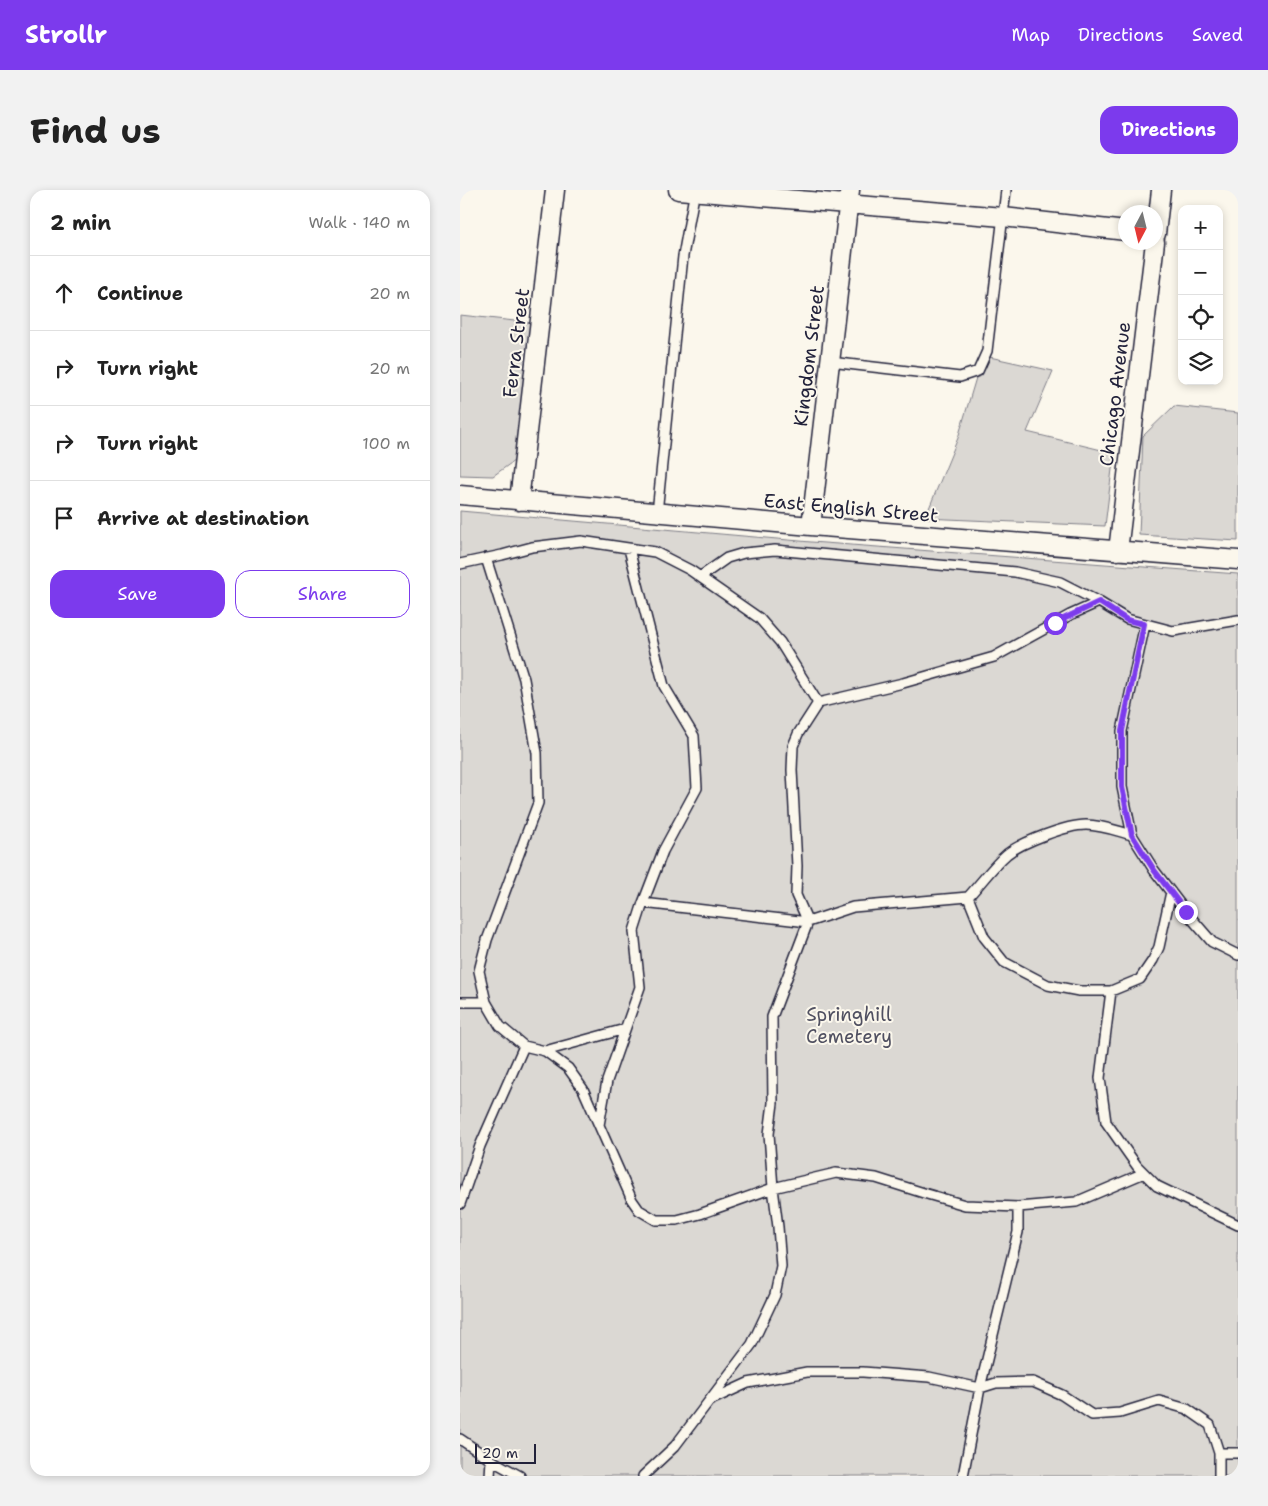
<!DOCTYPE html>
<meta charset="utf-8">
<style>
:root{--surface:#fff;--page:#f2f2f2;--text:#222;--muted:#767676;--line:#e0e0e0;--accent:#7c3aed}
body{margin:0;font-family:"Shantell Sans",sans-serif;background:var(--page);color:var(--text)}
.controls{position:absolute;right:15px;top:15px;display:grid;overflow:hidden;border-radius:10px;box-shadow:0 2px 8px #0003}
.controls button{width:45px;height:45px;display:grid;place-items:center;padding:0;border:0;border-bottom:1px solid var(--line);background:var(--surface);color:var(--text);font:25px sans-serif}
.compass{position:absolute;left:658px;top:15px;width:45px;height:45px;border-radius:50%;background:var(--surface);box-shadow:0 2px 8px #0003;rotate:187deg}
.scale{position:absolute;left:15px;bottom:12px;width:61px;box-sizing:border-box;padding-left:5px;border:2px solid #22223b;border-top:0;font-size:14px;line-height:18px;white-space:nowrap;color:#22223b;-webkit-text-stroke:4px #fbf7ec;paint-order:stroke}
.stop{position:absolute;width:15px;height:15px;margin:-11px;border:4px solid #7c3aed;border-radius:50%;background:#fff}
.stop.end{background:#7c3aed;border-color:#fff;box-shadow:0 1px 5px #0008}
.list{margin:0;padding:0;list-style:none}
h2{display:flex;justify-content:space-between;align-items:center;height:65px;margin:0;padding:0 20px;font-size:21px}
h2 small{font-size:16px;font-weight:400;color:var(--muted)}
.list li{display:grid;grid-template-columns:32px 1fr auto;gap:15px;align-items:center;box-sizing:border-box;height:75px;padding:0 20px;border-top:1px solid var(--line)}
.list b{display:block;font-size:19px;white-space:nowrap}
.list em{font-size:16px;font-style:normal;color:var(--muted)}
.actions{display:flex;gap:10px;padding:15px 20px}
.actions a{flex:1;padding:11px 0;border:1px solid var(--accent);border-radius:15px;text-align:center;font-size:18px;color:var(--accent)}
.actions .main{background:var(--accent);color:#fff}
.icon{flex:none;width:28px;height:28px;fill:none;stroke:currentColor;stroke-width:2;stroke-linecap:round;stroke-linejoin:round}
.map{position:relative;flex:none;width:778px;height:1286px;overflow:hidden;border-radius:15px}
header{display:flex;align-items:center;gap:30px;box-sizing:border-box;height:70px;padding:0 25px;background:var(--accent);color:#fff}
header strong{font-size:24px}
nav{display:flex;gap:28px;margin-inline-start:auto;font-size:18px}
.intro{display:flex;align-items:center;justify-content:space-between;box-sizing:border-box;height:120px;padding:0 30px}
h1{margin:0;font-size:35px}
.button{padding:12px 22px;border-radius:15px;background:var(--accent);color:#fff;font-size:18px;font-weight:700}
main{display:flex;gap:30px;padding:0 30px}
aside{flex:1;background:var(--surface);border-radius:15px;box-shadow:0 2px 8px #0003}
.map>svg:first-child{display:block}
.green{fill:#dbd8d3;stroke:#7e7d87}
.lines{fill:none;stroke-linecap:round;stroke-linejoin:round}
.lane-casing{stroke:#22223b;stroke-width:12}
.street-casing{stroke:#22223b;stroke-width:21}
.lane{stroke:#fbf7ec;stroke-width:9}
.street{stroke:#fbf7ec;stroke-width:18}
.route{stroke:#7c3aed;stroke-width:6}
.labels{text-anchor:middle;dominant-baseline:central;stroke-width:4;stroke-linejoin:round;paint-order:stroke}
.street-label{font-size:19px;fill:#22223b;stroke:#fbf7ec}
.park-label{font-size:19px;fill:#505061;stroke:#fbf7ec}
</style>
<header>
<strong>Strollr</strong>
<nav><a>Map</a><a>Directions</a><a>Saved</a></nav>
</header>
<div class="intro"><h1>Find us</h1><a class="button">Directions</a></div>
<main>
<aside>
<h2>2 min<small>Walk · 140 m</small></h2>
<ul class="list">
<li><svg class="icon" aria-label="ahead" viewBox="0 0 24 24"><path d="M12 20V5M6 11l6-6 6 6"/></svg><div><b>Continue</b></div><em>20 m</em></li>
<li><svg class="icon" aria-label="right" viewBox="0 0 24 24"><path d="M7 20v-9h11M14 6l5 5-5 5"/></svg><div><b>Turn right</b></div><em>20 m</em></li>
<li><svg class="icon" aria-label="right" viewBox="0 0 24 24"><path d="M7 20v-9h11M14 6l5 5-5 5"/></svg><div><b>Turn right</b></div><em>100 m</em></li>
<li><svg class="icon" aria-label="arrive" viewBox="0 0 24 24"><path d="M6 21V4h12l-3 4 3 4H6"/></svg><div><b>Arrive at destination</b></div></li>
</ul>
<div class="actions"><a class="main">Save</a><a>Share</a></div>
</aside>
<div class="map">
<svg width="778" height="1286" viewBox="0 0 778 1286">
<rect width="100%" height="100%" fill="#fbf7ec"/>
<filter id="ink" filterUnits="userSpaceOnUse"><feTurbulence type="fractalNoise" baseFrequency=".02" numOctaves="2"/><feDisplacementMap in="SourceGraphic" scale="10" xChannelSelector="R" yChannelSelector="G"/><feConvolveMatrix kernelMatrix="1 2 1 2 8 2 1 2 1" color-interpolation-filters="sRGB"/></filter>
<g filter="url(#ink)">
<path class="green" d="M0 125 73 133 58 268 33 286 0 285Z
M525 166 593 181 567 242 654 263 645 336 465 328 498 248 518 181Z
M714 216 778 223V351L679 345 683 246Z
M0 321 351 352 778 384V1286H0Z"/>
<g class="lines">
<g class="lane-casing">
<path id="lane" d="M370 172 500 187 518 181 527 161 546 0
M197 323 223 66 235 0
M26 368 64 489 77 563 78 613 27 750 19 781 26 812 40 836 64 856 85 861 108 878 123 899 172 1010 179 1020 196 1030H217L240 1024 313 998 376 983 416 988 467 1004 505 1015 558 1017 616 1012 684 983
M0 374 42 365 72 357 121 351 195 362 230 380 299 428 320 452 358 513
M240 387 267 368 284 363 315 360 555 382 600 392 639 412 667 429 713 441 778 430
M685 434 662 541V597L672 645 694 680 726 722 752 752 778 765
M508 707 524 747 544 772 588 795 619 801H651L680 789 693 770 699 757 711 702
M183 713 348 732 393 717 508 707C521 693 533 676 547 664 562 652 607 635 626 635 642 635 657 641 672 645
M651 801 640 888 646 932 677 976 697 996 778 1035
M0 812H26
M85 861 165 839
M139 935 147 891 180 797 174 741 183 713 203 661 237 598 234 546 204 496 169 359
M0 1014 20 956 64 856
M251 1210 288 1193 347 1182H403L469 1187 520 1198 536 1193 573 1192 602 1205 632 1225 660 1223 699 1211 727 1219 750 1235 759 1263V1286
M0 1249 31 1270 60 1286
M759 1263H778
M30 1286 31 1270
M183 1286 215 1256 292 1154 315 1105 321 1076 318 1037 313 998 309 944 313 913 312 827 348 732 336 705 337 676 332 580 333 556 338 544 358 513 443 493 534 467 610 425 639 412
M503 1286 520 1198 558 1042V1017"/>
</g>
<g class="street-casing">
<path id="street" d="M218 0 543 27 666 41
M696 44 701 0
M0 305 351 336 778 370
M59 311 95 0
M351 336 390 0
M658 361 695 52"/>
</g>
<use href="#lane" class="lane"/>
<use href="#street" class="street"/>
</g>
</g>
<g class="lines" filter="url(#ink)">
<path class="route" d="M595 433 639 412 667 430 684 434 662 541V597L672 645 694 680 726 722"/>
</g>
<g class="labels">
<g class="street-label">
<text transform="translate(56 153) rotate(-83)">Ferra Street</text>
<text transform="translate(349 166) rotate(-83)">Kingdom Street</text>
<text transform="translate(655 204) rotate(-83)">Chicago Avenue</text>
<text transform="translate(391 318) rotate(5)">East English Street</text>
</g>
<g class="park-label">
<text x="389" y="824">Springhill<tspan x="389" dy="22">Cemetery</tspan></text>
</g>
</g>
</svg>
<div class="controls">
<button>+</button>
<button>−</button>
<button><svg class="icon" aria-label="locate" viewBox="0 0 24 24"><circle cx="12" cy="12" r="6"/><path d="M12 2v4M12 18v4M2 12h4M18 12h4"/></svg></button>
<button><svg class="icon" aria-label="layers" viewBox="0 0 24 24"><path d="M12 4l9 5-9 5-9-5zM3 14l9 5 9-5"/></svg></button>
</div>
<svg class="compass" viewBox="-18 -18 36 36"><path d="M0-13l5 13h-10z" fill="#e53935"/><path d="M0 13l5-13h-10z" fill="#767676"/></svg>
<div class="scale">20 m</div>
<div class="stop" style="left:595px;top:433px"></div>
<div class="stop end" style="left:726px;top:722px"></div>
</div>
</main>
